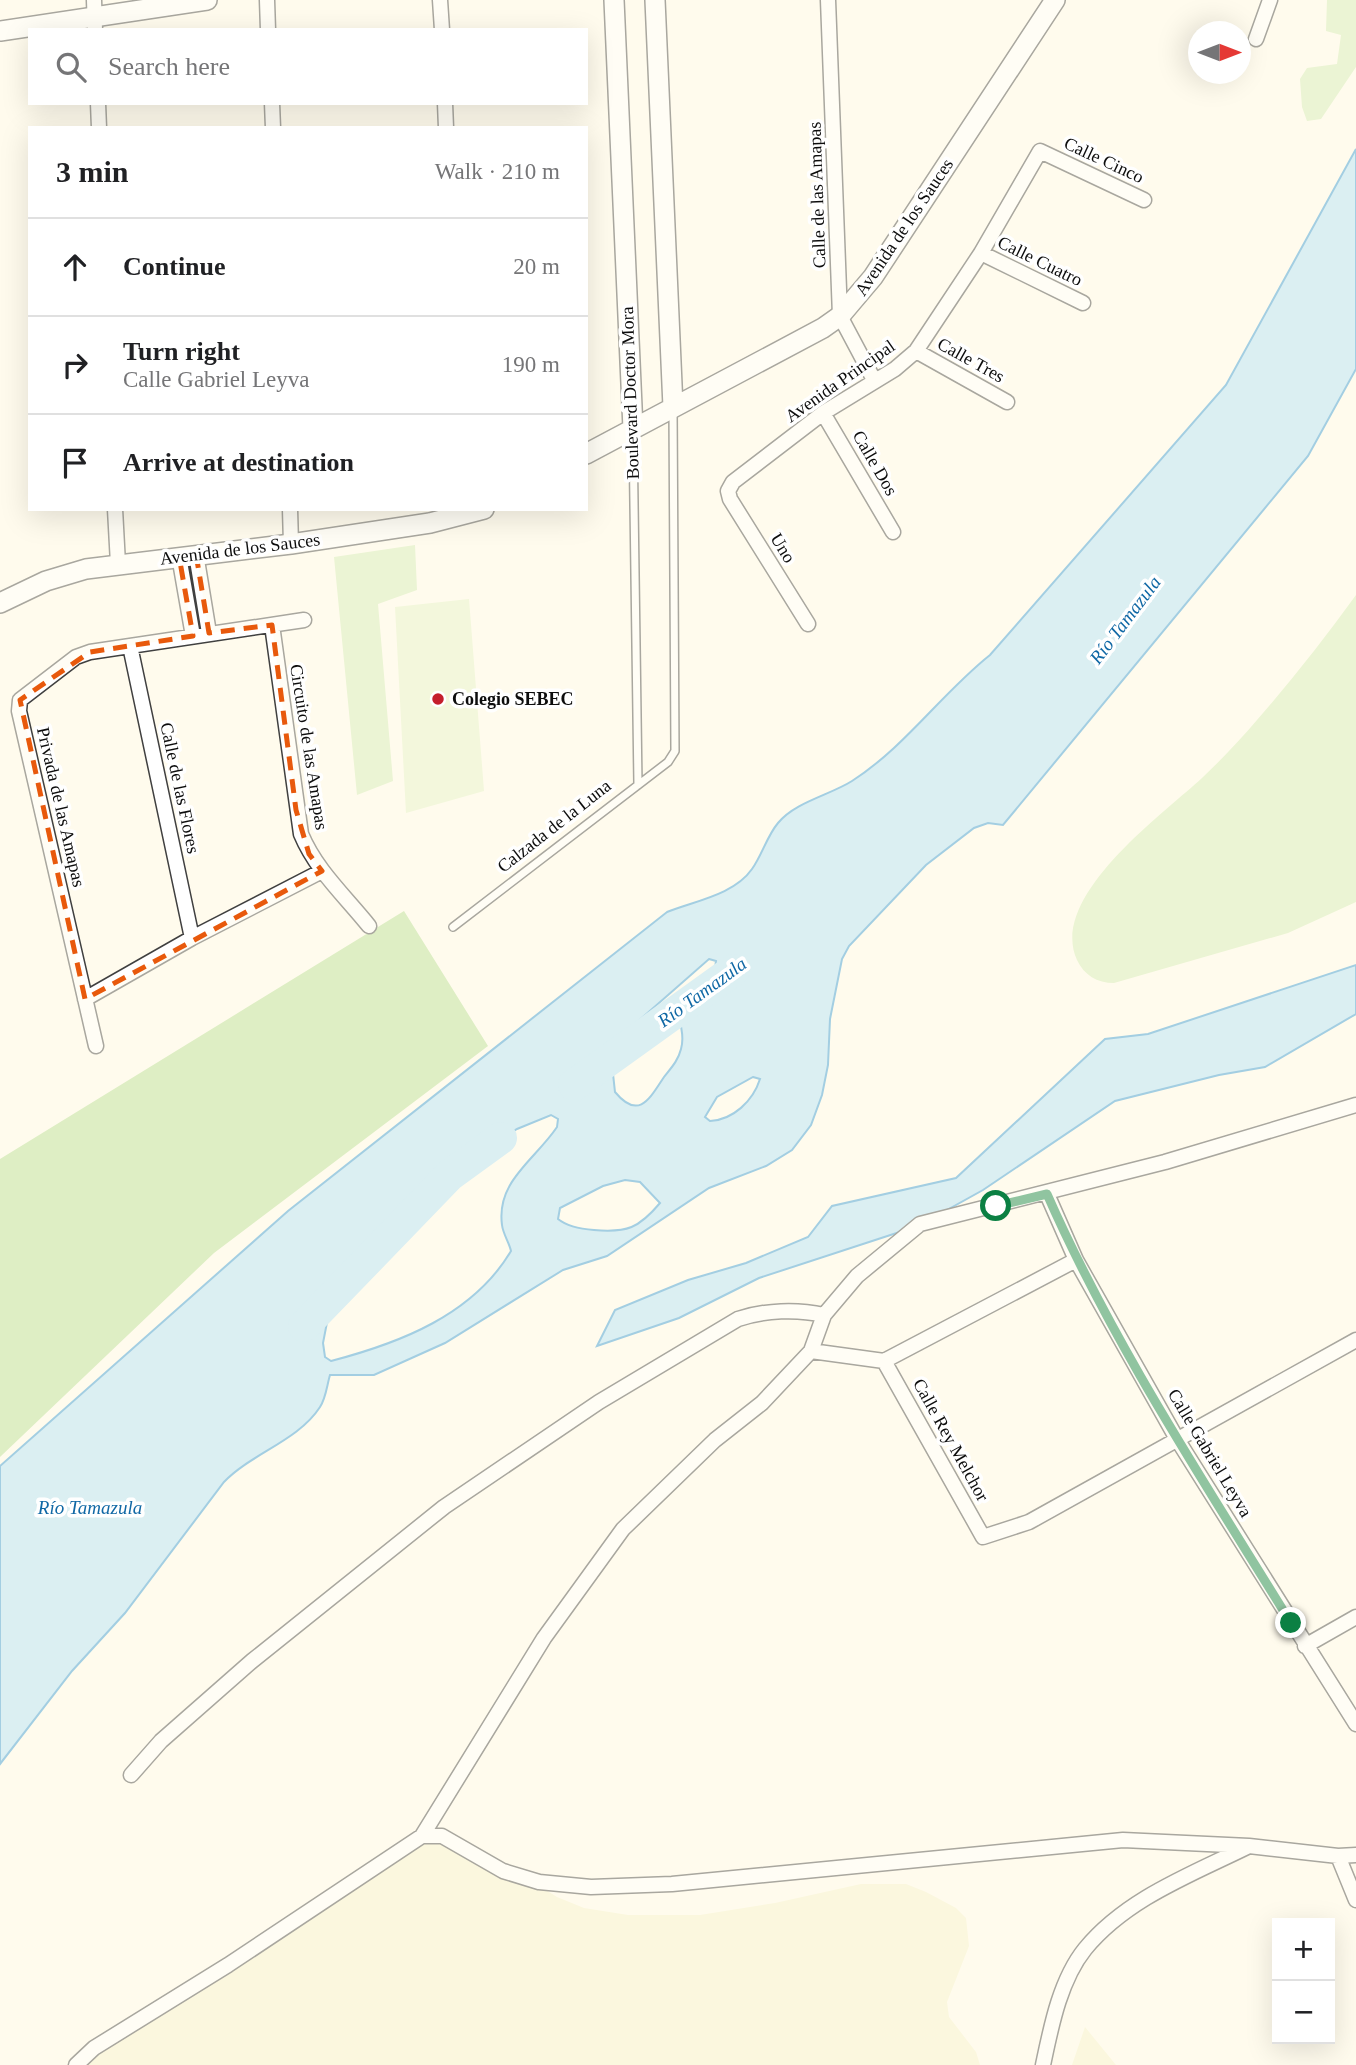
<!DOCTYPE html>
<meta charset="utf-8">
<style>
:root{--surface:#fff;--page:#f6f6f6;--text:#202124;--muted:#757577;--line:#e0e0e0}
body{margin:0;font-family:"Times New Roman",serif;background:var(--page);color:var(--text)}
.controls{position:absolute;right:21px;bottom:21px;display:grid;overflow:hidden;border-radius:0px;box-shadow:0 7px 28px #0002}
.controls button{width:63px;height:63px;display:grid;place-items:center;padding:0;border:0;border-bottom:2px solid var(--line);background:var(--surface);color:var(--text);font:35px sans-serif}
.compass{position:absolute;left:1188px;top:21px;width:63px;height:63px;border-radius:50%;background:var(--surface);box-shadow:0 7px 28px #0002;rotate:90deg}
.stop{position:absolute;width:21px;height:21px;margin:-16px;border:5px solid #0b8043;border-radius:50%;background:#fff}
.stop.end{background:#0b8043;border-color:#fff;box-shadow:0 2px 7px #0008}
.list{margin:0;padding:0;list-style:none}
h2{display:flex;justify-content:space-between;align-items:center;height:91px;margin:0;padding:0 28px;font-size:30px}
h2 small{font-size:23px;font-weight:400;color:var(--muted)}
.list li{display:grid;grid-template-columns:46px 1fr auto;gap:21px;align-items:center;box-sizing:border-box;height:98px;padding:0 28px;border-top:2px solid var(--line)}
.list b{display:block;font-size:26px;white-space:nowrap}
.list p{margin:0;font-size:23px;white-space:nowrap;color:var(--muted)}
.list em{font-size:23px;font-style:normal;color:var(--muted)}
.icon{flex:none;width:38px;height:38px;fill:none;stroke:currentColor;stroke-width:2;stroke-linecap:round;stroke-linejoin:round}
.map{position:relative;flex:none;width:1356px;height:2065px;overflow:hidden}
.search{position:absolute;background:var(--surface);box-shadow:0 7px 28px #0002;left:28px;top:28px;width:560px;height:77px;display:flex;align-items:center;gap:18px;box-sizing:border-box;padding:0 24px;border-radius:0px;color:var(--muted);font-size:26px}
.panel{position:absolute;background:var(--surface);box-shadow:0 7px 28px #0002;left:28px;top:126px;width:560px;height:385px;border-radius:0px}
.map>svg:first-child{display:block}
.farmland{fill:#f6f2cc}
.green{fill:#d3ebb5}
.forest{fill:#b6dd93}
.pitch{fill:#e4f2c7}
.water{fill:#afdff9;stroke:#3397d4;stroke-width:2;fill-rule:evenodd}
.lines{fill:none;stroke-linecap:round;stroke-linejoin:round}
.river{stroke:#afdff9;stroke-width:32}
.service-casing{stroke:#404040;stroke-width:10}
.minor-casing{stroke:#404040;stroke-width:17}
.tertiary-casing{stroke:#404040;stroke-width:22}
.service{stroke:#fff;stroke-width:7}
.minor{stroke:#fff;stroke-width:14}
.tertiary{stroke:#fff;stroke-width:19}
.route{stroke:#0b8043;stroke-width:9}
.marked{fill:none;stroke:#e8590c;stroke-width:5;stroke-dasharray:14 9;stroke-linejoin:round}
.poi-dot{fill:#c41e2b;stroke:#fff;stroke-width:2.5}
.labels{text-anchor:middle;dominant-baseline:central;stroke-width:7;stroke-linejoin:round;paint-order:stroke}
.street-label{font-size:18px;fill:#0d0d0d;stroke:#fff}
.poi-label{font-size:18px;font-weight:bold;fill:#0d0d0d;stroke:#fff;text-anchor:start}
.water-label{font-size:19px;font-style:italic;fill:#1068a5;stroke:#fff}
</style>
<div class="map">
<svg width="1356" height="2065" viewBox="0 0 1356 2065">
<rect width="100%" height="100%" fill="#fffbed"/>
<path class="farmland" d="M431 1838H446L477 1847 557 1897 584 1908 628 1915H700L775 1903 861 1884H906L926 1892 956 1908 966 1918 969 1946 947 2002 949 2017 976 2052 980 2065H85L95 2051 265 1949Z
M1085 2027 1116 2065H1072Z"/>
<path class="green" d="M1327 0H1356V67L1321 119 1307 121 1302 107 1300 79 1307 68 1337 64 1341 35 1326 31Z
M415 545 417 590 378 604 393 781 357 795 334 557Z
M1356 595V902L1288 933 1114 983C1097 983 1084 975 1077 960 1048 897 1162 815 1202 778 1221 760 1240 740 1257 720 1292 680 1325 638 1356 595Z"/>
<path class="forest" d="M404 911 488 1046 214 1253 0 1457V1159Z"/>
<path class="pitch" d="M469 599 484 791 406 813 395 607Z"/>
<path class="water" d="M1356 149V369L1308 456 1003 825 988 823 974 828 926 865 849 946 842 959 830 1019 828 1065 822 1095 811 1125 792 1150 766 1166 709 1188 607 1256 563 1270 445 1343 374 1375H330C327 1385 326 1398 320 1407 298 1441 252 1453 224 1482L125 1613 72 1671 0 1764V1466L288 1211 667 912C694 901 734 895 752 869 762 855 767 836 778 823 795 802 830 795 852 781 905 747 941 694 990 655L1226 385ZM709 959 716 961 715 968 694 1004 680 1017C680 1029 685 1035 681 1049 678 1061 671 1068 664 1077 650 1098 639 1121 615 1092L610 1046ZM753 1077 760 1079C753 1101 733 1120 710 1121L705 1117 717 1097ZM551 1115 558 1119 557 1127C535 1160 496 1181 502 1225 503 1234 509 1242 511 1251 473 1315 400 1343 331 1361L325 1357 323 1343 330 1307 345 1267 448 1173 517 1129ZM625 1180 640 1182 660 1203C639 1228 627 1233 594 1230 581 1229 568 1227 558 1219L560 1208 603 1186Z
M1356 965V1014L1265 1067 1219 1075 1115 1101 983 1190 918 1226 759 1278 679 1318 597 1346 615 1310 688 1280 746 1263 808 1237 832 1206 956 1178 1105 1039 1148 1034Z"/>
<g class="lines">
<path class="river" d="M574 1085 734 970
M304 1326 450 1175 501 1138"/>
<g class="service-casing">
<path id="service" d="M633 433 638 785
M453 927 668 762 675 751 673 409"/>
</g>
<g class="minor-casing">
<path id="minor" d="M94 0 95 30
M267 0 268 30
M440 0 442 30
M828 0 840 316 874 380
M1256 39 1270 0
M98 103 99 128
M272 103 273 128
M445 103 446 128
M981 253 1083 303
M916 351 1007 402
M823 413 893 532
M115 509 118 564
M290 509 291 544
M196 554 209 633
M179 556 193 636
M808 624 730 499 728 491 733 482 823 413 895 369 916 351 981 253 1040 151 1144 200
M272 625 301 834C316 870 345 896 369 926
M130 646 192 938
M85 999 192 938 322 871
M96 1046 19 711 20 700 76 657 90 652 304 620
M1047 1194 1076 1260 1177 1439 1356 1724
M811 1351 884 1361 1076 1260
M884 1361 983 1537 1029 1522 1356 1340
M1305 1646 1356 1617
M131 1775 161 1741 252 1661 444 1507 599 1402 738 1319C765 1310 797 1309 824 1315
M422 1836H442L503 1871 539 1882 591 1887 672 1884 1123 1840 1249 1846 1338 1856 1356 1855
M1338 1856 1356 1900
M76 2065 94 2048 228 1965 422 1836 544 1638 623 1529 715 1440 762 1403 811 1351 824 1315 857 1276 920 1224 1165 1162 1356 1105
M1043 2065C1051 2027 1060 1980 1085 1949 1126 1899 1190 1875 1247 1847"/>
</g>
<g class="tertiary-casing">
<path id="tertiary" d="M614 0 633 429
M655 0 673 407
M0 31 207 0
M586 454 823 328 840 316 873 277 1055 0
M0 603 46 581 86 569 291 544 430 523 484 509"/>
</g>
<use href="#service" class="service"/>
<use href="#minor" class="minor"/>
<use href="#tertiary" class="tertiary"/>
</g>
<g class="lines">
<path class="route" d="M996 1206 1047 1194C1113 1344 1205 1483 1291 1623"/>
</g>
<path d="M0 0H1356V2065H0ZM196 554 209 633 272 625 296 810 309 854 322 871 85 999 20 700 90 652 193 636 179 556Z" fill="#fffbed" fill-opacity=".55" fill-rule="evenodd"/>
<path class="marked" d="M196 554 209 633 272 625 296 810 309 854 322 871 85 999 20 700 90 652 193 636 179 556Z"/>
<circle class="poi-dot" cx="438" cy="699" r="7"/>
<g class="labels">
<g class="street-label">
<text transform="translate(1104 160) rotate(25)">Calle Cinco</text>
<text transform="translate(817 195) rotate(-92)">Calle de las Amapas</text>
<text transform="translate(904 227) rotate(-56)">Avenida de los Sauces</text>
<text transform="translate(1040 261) rotate(26)">Calle Cuatro</text>
<text transform="translate(971 360) rotate(29)">Calle Tres</text>
<text transform="translate(840 381) rotate(-35)">Avenida Principal</text>
<text transform="translate(630 393) rotate(-92)">Boulevard Doctor Mora</text>
<text transform="translate(875 463) rotate(60)">Calle Dos</text>
<text transform="translate(783 548) rotate(58)">Uno</text>
<text transform="translate(240 549) rotate(-7)">Avenida de los Sauces</text>
<text transform="translate(309 747) rotate(81)">Circuito de las Amapas</text>
<text transform="translate(180 788) rotate(78)">Calle de las Flores</text>
<text transform="translate(61 807) rotate(77)">Privada de las Amapas</text>
<text transform="translate(554 826) rotate(-38)">Calzada de la Luna</text>
<text transform="translate(951 1440) rotate(61)">Calle Rey Melchor</text>
<text transform="translate(1210 1453) rotate(59)">Calle Gabriel Leyva</text>
</g>
<g class="poi-label">
<text x="452" y="699">Colegio SEBEC</text>
</g>
<g class="water-label">
<text transform="translate(1125 620) rotate(-53)">Río Tamazula</text>
<text transform="translate(702 992) rotate(-36)">Río Tamazula</text>
<text x="90" y="1507">Río Tamazula</text>
</g>
</g>
</svg>
<div class="controls">
<button>+</button>
<button>−</button>
</div>
<svg class="compass" viewBox="-18 -18 36 36"><path d="M0-13l5 13h-10z" fill="#e53935"/><path d="M0 13l5-13h-10z" fill="#757577"/></svg>
<div class="stop" style="left:996px;top:1206px"></div>
<div class="stop end" style="left:1291px;top:1623px"></div>
<div class="search"><svg class="icon" aria-label="search" viewBox="0 0 24 24"><circle cx="10" cy="10" r="6"/><path d="M15 15l6 6"/></svg>Search here</div>
<section class="panel">
<h2>3 min<small>Walk · 210 m</small></h2>
<ul class="list">
<li><svg class="icon" aria-label="ahead" viewBox="0 0 24 24"><path d="M12 20V5M6 11l6-6 6 6"/></svg><div><b>Continue</b></div><em>20 m</em></li>
<li><svg class="icon" aria-label="right" viewBox="0 0 24 24"><path d="M7 20v-9h11M14 6l5 5-5 5"/></svg><div><b>Turn right</b><p>Calle Gabriel Leyva</p></div><em>190 m</em></li>
<li><svg class="icon" aria-label="arrive" viewBox="0 0 24 24"><path d="M6 21V4h12l-3 4 3 4H6"/></svg><div><b>Arrive at destination</b></div></li>
</ul>
</section>
</div>
